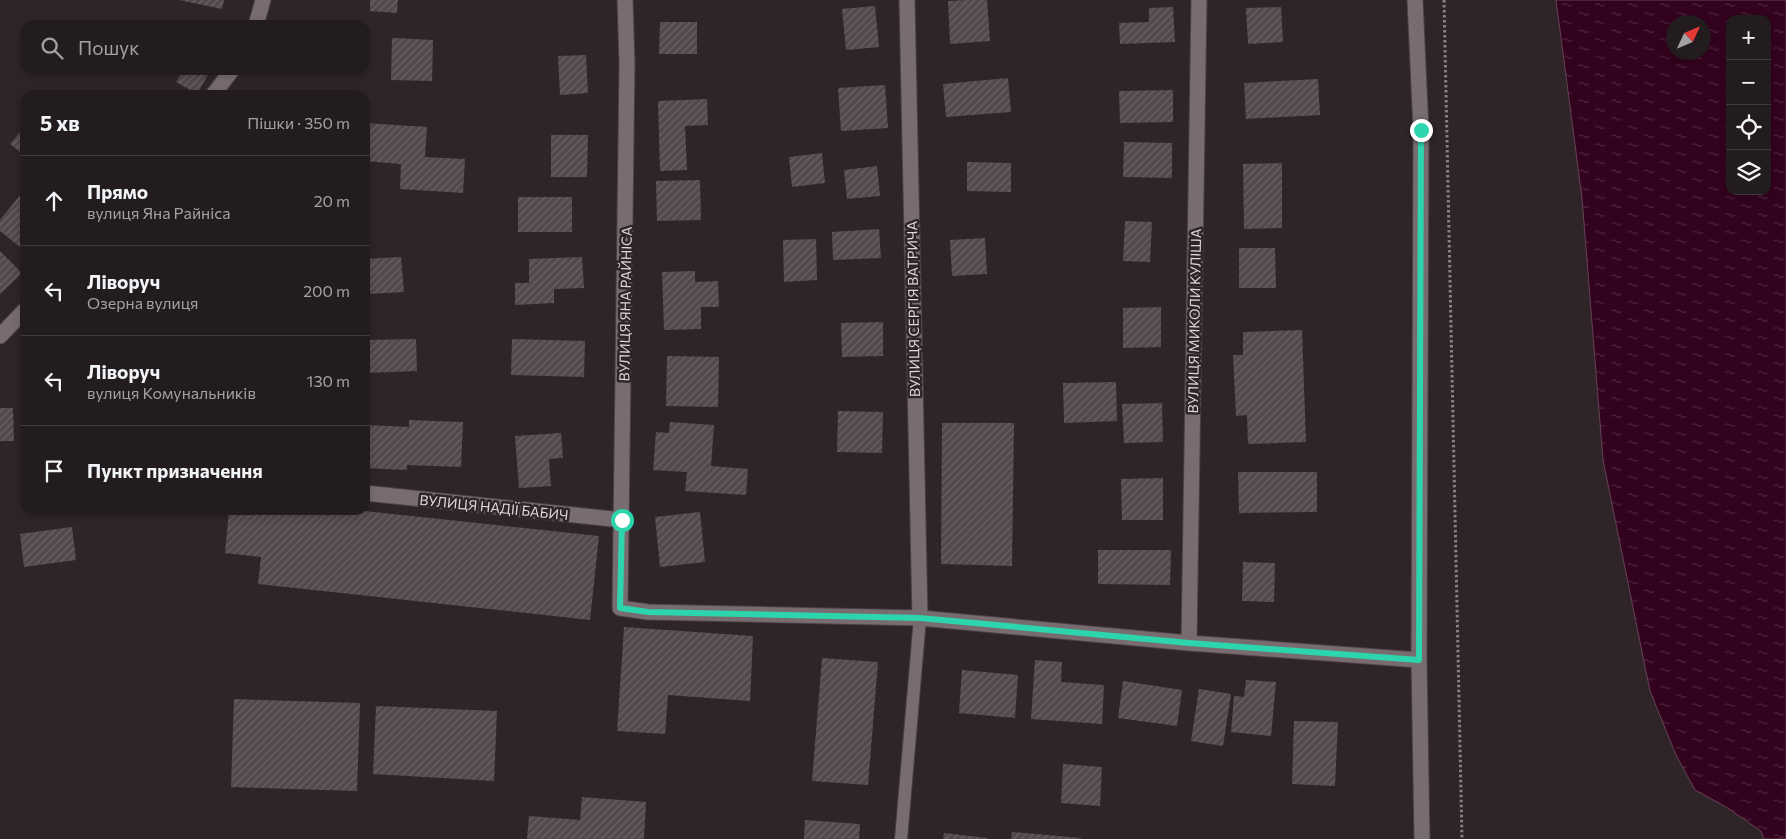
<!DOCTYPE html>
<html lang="uk">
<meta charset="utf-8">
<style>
:root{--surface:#231c1f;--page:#2f292c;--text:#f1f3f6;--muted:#a3a1a4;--line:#403a3d}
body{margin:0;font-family:Commissioner,sans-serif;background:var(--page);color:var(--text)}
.controls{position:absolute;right:15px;top:15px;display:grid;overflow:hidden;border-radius:10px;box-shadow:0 2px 8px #0003}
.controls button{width:45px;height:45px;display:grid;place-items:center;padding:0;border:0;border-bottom:1px solid var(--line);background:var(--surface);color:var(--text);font:25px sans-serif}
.compass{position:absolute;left:1666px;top:15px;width:45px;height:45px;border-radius:50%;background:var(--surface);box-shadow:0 2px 8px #0003;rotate:46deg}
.stop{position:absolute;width:15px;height:15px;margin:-11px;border:4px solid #2cd5ab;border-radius:50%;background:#fff}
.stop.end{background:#2cd5ab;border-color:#fff;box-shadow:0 1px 5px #0008}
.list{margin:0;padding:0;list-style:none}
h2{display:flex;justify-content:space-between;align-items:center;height:65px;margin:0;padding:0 20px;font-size:21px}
h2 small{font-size:16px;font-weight:400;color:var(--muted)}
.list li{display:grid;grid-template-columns:32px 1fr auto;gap:15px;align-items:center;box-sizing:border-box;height:90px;padding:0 20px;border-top:1px solid var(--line)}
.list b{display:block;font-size:19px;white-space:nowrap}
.list p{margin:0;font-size:16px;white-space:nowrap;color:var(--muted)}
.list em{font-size:16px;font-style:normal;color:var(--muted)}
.icon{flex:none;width:28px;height:28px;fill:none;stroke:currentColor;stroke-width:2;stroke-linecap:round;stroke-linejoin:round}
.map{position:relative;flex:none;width:1786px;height:839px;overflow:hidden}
.search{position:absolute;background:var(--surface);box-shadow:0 2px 8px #0003;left:20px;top:20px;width:350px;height:55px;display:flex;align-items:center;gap:12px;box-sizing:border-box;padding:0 18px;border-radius:15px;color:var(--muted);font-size:19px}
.panel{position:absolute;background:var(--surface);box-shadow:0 2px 8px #0003;left:20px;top:90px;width:350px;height:425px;border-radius:15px}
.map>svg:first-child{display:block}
.water{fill:url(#water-ripples);stroke:#664256;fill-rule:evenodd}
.building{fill:url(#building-hatch)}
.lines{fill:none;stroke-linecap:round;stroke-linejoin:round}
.service-casing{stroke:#4a4246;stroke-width:14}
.minor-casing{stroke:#4a4246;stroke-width:17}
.tertiary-casing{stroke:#4a4246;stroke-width:17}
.path{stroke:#898184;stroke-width:3;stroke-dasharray:2.5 2.5;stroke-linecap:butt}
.service{stroke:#786c71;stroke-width:12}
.minor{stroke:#786c71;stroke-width:15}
.tertiary{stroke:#786c71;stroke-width:15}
.route{stroke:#2cd5ab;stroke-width:6}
.labels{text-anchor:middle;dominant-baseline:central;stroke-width:5;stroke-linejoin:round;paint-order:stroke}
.street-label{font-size:14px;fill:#ddd7d9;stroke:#2f2529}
</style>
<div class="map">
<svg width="1786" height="839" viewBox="0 0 1786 839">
<defs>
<pattern id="water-ripples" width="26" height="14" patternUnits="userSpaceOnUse" patternTransform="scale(1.25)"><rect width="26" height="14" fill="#33021e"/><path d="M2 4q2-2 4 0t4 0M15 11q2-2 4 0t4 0" fill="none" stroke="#50263e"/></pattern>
<pattern id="building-hatch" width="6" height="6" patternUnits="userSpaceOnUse" patternTransform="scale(1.25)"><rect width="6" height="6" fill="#53484d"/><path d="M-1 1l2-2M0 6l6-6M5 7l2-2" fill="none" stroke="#6b6266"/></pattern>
</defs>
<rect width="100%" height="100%" fill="#2f2529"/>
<path class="water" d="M1556 0H1786V839H1764L1761 831 1726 807 1695 790 1676 755 1650 691 1603 460 1582 198ZM1730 19H1767V191H1730ZM1674 22H1704V52H1674Z"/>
<path class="building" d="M179 0H224L222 9Z
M370 0H398L397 13 370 11Z
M968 0H987L990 41 950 44 948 1Z
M875 6 879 47 846 50 842 9Z
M1173 7 1175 42 1120 44 1119 23 1149 22V8Z
M1281 7 1283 42 1248 44 1246 8Z
M660 22H697V54H659Z
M392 38 433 40 432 81 391 80Z
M586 55 588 93 560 95 558 56Z
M183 70H204L209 73 197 94 176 82Z
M1008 78 1011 112 946 117 943 84Z
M1318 79 1320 115 1246 119 1244 83Z
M885 85 888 128 841 131 838 88Z
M1173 90V122L1120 123 1119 91Z
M707 99 708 125 685 126 687 170 660 171 658 101Z
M365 123 427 127 425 157 465 159 463 193 400 189 401 164 365 161Z
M25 126V156L10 144Z
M551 135H588L587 177H551Z
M1124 142 1172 143V178L1123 177Z
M822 153 825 183 792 187 789 157Z
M967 162 1011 163V192L967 191Z
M1282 163V228L1244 229 1243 164Z
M877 166 880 196 847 199 844 170Z
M700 180 701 220 657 221 656 181Z
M25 189V251L0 231V220Z
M518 197H572V232H518Z
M1125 221 1152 222 1150 262 1123 261Z
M879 229 881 258 833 260 832 232Z
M985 238 987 274 952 276 950 240Z
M816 239 817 280 784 282 783 240Z
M1239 248H1275L1276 288H1239Z
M0 251 22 273 0 294Z
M401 257 404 292 368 294 365 259Z
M582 257 584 288 554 289V303L515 305V283H529V259Z
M695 271V282L718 281 719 307H701V329L664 330 662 272Z
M1161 307V347L1123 348V308Z
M883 322V356L842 357 841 323Z
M1302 330 1306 442 1248 444 1247 415 1236 416 1233 355H1243V332Z
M416 339 417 371 366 373 365 340Z
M512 339 585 341 584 377 511 375Z
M667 356 719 357 718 407 666 406Z
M1116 382 1117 421 1064 423 1063 383Z
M1162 403 1163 442 1124 443 1122 404Z
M0 408H13L14 441H0Z
M838 411 883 412 882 453 837 452Z
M409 420 463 422 461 467 407 465V470L365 468V425L409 427Z
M670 422 714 425 711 466 748 469 746 495 685 491 687 472 653 470 656 432 669 433Z
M942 423H1014L1012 566 941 564Z
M561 433 563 458 549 459 551 486 519 488 515 436Z
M1238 472H1317V512L1239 513Z
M1163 478V520H1122L1121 479Z
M229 510 270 513V510H355L599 536 590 620 258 584 261 557 225 553Z
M700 512 705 562 660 567 655 517Z
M72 527 76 560 24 567 20 534Z
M1098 550H1171L1170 585 1098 584Z
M1243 562 1275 563 1274 602 1242 601Z
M624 627 753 636 750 701 668 695 665 734 617 731Z
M822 658 878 662 868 785 812 781Z
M1035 660 1062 662 1061 682 1104 685 1102 724 1031 719Z
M962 670 1018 675 1015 718 959 713Z
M1246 680 1276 682 1271 736 1231 732 1234 696 1244 697Z
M1123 681 1182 690 1177 726 1118 718Z
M1199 689 1231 694 1223 746 1191 741Z
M234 699 360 703 357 791 231 787Z
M376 706 497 711 494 781 373 774Z
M1294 721 1338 722 1335 786 1292 784Z
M1063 764 1102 767 1100 806 1061 803Z
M582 797 646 802 644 839H527L529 816 580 820Z
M805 820 860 824 859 839H804Z
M1012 832 1081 838V839H1011Z
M944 833 987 838V839H943Z"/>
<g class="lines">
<g class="service-casing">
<path id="service" d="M901 839 920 618"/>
</g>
<g class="minor-casing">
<path id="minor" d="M625 0 627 63 620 608 648 612 920 618 1189 643 1419 660
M907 0 920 618
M256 25 263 0
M213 95 232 70
M0 336 25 310
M365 493 622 520
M1189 643 1199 0"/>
</g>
<g class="tertiary-casing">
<path id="tertiary" d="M1415 0 1421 130 1419 660 1422 839"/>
</g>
<path class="path" d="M1444 0 1462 839"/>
<use href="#service" class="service"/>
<use href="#minor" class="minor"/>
<use href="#tertiary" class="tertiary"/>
</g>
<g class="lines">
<path class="route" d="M622 520 620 608 648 612 920 618 1189 643 1419 660 1421 130"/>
</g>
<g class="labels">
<g class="street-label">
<text transform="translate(625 304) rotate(-89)">ВУЛИЦЯ ЯНА РАЙНІСА</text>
<text transform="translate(913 309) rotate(-91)">ВУЛИЦЯ СЕРГІЯ ВАТРИЧА</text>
<text transform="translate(1194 321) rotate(-89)">ВУЛИЦЯ МИКОЛИ КУЛІША</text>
<text transform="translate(494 507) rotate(6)">ВУЛИЦЯ НАДІЇ БАБИЧ</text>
</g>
</g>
</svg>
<div class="controls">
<button>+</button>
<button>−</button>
<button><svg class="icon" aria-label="locate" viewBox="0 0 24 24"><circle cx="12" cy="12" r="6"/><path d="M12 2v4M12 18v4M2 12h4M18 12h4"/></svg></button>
<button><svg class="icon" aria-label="layers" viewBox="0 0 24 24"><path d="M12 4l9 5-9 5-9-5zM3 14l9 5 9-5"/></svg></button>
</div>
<svg class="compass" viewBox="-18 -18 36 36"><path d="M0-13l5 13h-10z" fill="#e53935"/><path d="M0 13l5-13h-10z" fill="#a3a1a4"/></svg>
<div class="stop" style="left:622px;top:520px"></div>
<div class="stop end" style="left:1421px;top:130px"></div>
<div class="search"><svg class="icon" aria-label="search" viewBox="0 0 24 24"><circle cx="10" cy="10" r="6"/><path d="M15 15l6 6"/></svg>Пошук</div>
<section class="panel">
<h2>5 хв<small>Пішки · 350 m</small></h2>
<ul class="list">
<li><svg class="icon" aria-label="ahead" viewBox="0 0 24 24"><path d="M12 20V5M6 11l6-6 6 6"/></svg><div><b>Прямо</b><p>вулиця Яна Райніса</p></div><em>20 m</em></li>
<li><svg class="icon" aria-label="left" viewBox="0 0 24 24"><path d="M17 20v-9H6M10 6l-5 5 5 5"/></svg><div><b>Ліворуч</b><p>Озерна вулиця</p></div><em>200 m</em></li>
<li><svg class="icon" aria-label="left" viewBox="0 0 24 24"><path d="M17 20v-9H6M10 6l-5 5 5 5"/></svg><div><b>Ліворуч</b><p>вулиця Комунальників</p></div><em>130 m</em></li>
<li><svg class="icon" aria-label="arrive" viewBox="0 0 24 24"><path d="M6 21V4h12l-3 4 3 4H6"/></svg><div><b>Пункт призначення</b></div></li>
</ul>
</section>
</div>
